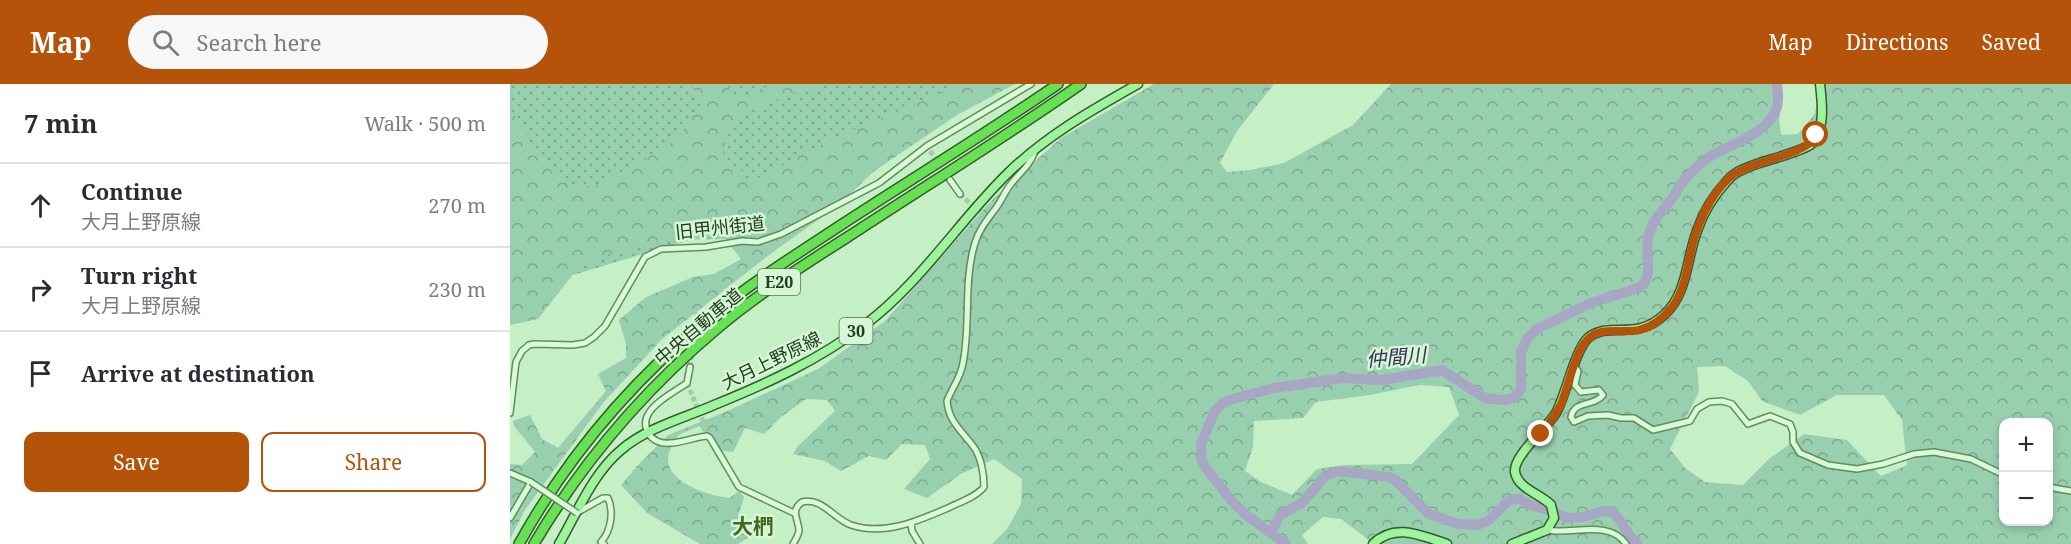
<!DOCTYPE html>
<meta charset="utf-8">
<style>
:root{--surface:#fff;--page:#f7f7f7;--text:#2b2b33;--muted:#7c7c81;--line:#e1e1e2;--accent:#b45309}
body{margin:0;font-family:"Noto Serif","Noto Sans JP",serif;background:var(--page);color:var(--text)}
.controls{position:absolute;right:18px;bottom:18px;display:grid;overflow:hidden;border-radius:12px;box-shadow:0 3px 9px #0003}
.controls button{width:54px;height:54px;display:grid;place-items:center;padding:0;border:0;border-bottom:2px solid var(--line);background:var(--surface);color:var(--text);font:30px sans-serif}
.stop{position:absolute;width:18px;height:18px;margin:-14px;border:4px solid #b45309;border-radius:50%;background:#fff}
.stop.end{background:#b45309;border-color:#fff;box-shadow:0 2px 6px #0008}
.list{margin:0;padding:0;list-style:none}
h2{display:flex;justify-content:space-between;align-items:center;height:78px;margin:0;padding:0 24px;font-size:26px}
h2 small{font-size:20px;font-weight:400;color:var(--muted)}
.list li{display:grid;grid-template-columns:39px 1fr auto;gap:18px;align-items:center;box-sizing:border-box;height:84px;padding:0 24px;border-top:2px solid var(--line)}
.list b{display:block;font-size:22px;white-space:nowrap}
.list p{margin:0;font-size:20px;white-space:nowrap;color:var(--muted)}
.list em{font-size:20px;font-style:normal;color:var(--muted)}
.actions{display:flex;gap:12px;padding:18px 24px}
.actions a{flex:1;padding:14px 0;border:2px solid var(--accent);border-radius:12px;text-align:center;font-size:21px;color:var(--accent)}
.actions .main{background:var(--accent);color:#fff}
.icon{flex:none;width:33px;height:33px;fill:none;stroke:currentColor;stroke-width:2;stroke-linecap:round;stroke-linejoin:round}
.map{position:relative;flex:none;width:1561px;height:460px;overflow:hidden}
header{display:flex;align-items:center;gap:36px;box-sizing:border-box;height:84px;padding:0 30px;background:var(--accent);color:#fff}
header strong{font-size:28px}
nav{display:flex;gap:33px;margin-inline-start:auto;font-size:21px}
.search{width:420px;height:54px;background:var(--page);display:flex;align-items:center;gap:15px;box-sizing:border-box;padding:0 21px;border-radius:33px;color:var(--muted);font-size:22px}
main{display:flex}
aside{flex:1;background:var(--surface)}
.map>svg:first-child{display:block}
.grass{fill:url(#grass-dots)}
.forest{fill:url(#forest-crowns);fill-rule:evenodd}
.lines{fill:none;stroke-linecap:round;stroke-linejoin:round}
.river{stroke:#a7a7c3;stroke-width:10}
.street-tunnel{stroke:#a5cca4;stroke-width:5;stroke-dasharray:5 2.5;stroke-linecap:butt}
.street-casing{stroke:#628c5a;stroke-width:8}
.primary-casing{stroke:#38592e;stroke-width:11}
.highway-casing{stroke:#38592e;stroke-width:12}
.street{stroke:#d9fad9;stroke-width:5}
.primary{stroke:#9df49c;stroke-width:8}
.highway{stroke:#67e154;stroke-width:9}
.street-bridge-casing{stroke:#628c5a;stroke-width:8;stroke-linecap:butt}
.street-bridge{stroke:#d9fad9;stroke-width:5}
.route{stroke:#b45309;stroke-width:8}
.labels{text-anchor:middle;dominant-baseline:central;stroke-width:5;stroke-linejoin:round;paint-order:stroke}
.shield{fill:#d5f7d6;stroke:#5a7356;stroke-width:1.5}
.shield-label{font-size:16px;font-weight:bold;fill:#253b1f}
.street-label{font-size:18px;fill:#253b1f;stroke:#d5f7d6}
.water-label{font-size:20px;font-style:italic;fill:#392d5b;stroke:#d5f7d6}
.quarter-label{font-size:21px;font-weight:bold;fill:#42691d;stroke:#d5f7d6}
</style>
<header>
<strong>Map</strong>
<div class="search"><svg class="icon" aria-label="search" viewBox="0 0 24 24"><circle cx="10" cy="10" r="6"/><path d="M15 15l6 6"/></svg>Search here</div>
<nav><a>Map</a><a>Directions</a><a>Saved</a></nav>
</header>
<main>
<aside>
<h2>7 min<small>Walk · 500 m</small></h2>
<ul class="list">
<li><svg class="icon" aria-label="ahead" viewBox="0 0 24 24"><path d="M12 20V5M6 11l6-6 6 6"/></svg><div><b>Continue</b><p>大月上野原線</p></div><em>270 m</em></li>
<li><svg class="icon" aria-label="right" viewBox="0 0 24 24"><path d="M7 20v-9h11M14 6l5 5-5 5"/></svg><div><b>Turn right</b><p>大月上野原線</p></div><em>230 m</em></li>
<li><svg class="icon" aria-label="arrive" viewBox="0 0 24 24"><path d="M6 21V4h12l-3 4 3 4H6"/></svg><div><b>Arrive at destination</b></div></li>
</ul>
<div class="actions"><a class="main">Save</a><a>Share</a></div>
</aside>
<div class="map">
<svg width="1561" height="460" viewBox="0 0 1561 460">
<defs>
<pattern id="grass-dots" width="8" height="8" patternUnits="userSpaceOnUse" patternTransform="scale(1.5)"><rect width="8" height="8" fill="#98cfaf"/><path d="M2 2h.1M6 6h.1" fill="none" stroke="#7ca98e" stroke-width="1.8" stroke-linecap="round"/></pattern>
<pattern id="forest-crowns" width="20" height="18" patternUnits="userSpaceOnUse" patternTransform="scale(1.5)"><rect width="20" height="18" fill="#98cfaf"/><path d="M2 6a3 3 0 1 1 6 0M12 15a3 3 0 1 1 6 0" fill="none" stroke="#7ca98e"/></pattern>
</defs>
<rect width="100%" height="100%" fill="#c5f0c5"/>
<path class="grass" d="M0 0H478L296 121 0 210Z"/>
<path class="forest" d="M183 0H218C223 30 251 1 264 0 279 0 296 0 311 0L308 3C289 8 239 22 226 37 217 48 214 63 212 76L230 85 237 96 252 93 298 67 344 45 423 13 446 0H505L447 31 363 88 330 120 263 168 152 255 93 319 15 426 0 455V380L12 381 25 368 4 342 3 337 20 331 32 355 48 364 96 307 88 290 116 274V260L109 236 136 213 183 193 204 190 231 175 215 155 163 156 100 170 67 185 28 235 0 241V24L30 75 44 90 62 100 84 103 154 65 170 51 191 20 182 2Z
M644 0H764L727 47 710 79 717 88 740 86 774 79 843 41 881 0H1272C1272 17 1266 36 1272 51L1288 50 1304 31 1313 0H1561V460H864L831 435 813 433 792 451 798 460H482L497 445 511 420 512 395 484 375 451 390 417 414 394 405 420 375 415 361 392 360 376 376 359 372 331 387 315 377 283 370 288 362 325 327 317 316 296 315 271 333 254 350 235 344 223 368 208 366 189 342C183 345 173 348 168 352 165 355 163 361 161 364 145 395 197 412 219 414L229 407 234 413 228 432 243 451 228 460H190L137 429 111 401 128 381 158 351 215 328 308 285 375 237 480 118 551 54ZM1215 282 1238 297 1252 317 1290 331 1327 311H1374L1392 336 1397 381 1371 392 1337 356 1294 350 1259 375 1233 401 1195 398 1175 384 1160 365 1189 308 1187 283ZM909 301 939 303 949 331 902 380 834 381 807 385 782 411 751 398 735 387 743 363 744 337 793 334 806 318 860 311ZM1494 338H1538V438H1494Z"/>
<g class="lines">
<path class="river" d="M761 449 770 431 792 419 816 391 828 387 878 393 884 395 919 430 948 440 967 441 978 437 999 416 1005 415H1010L1020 421 1036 425 1057 434 1073 433 1094 427 1103 428C1113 438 1117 450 1127 460
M776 460 735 430 721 416 696 384 692 378 691 360 705 327 713 319 719 316 764 304 833 294 872 296 932 286 975 314 994 316 1004 314 1011 305V268L1018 254 1027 245 1081 219 1131 203C1145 190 1133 167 1139 150 1143 135 1152 128 1161 116 1166 110 1169 102 1174 96 1182 87 1191 78 1201 72 1222 59 1259 50 1267 23 1269 16 1268 7 1267 0"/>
<path class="street-tunnel" d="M420 67 440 96
M450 110 471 129
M180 283 187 228
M177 299 200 354"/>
<g class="street-casing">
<path id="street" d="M440 96 450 110
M180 283 177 299C162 310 124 327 139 350 143 357 152 360 160 359 173 359 184 353 197 352L200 354 229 403 284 429
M1065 283 1068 287 1065 301 1071 308 1089 306 1093 311C1084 323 1064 316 1061 333L1064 338 1078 332 1098 331 1111 334H1124L1143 346 1180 337 1187 325 1199 318 1212 317 1222 320 1238 340 1260 332 1280 340 1283 348V358L1290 369 1318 381 1347 385 1373 380 1404 370 1424 368 1461 375 1494 391
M0 329 6 278 12 267 19 261 24 260 63 261 75 259 84 253 95 242 135 173 151 165 196 163 232 157 248 158 271 150 369 99 417 62 521 0
M0 389 21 398 0 434
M1538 403 1561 407
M68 428 93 414H98C104 428 101 447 91 458L94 460
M401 439 402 447 410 460
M1037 446C1062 451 1099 435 1116 460
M283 460C285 456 289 451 289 446 288 434 280 427 292 418 312 413 324 435 341 441 374 452 408 437 438 424 450 418 466 413 474 403 474 390 471 372 463 362 451 346 439 338 437 317 442 304 451 293 453 279 461 239 453 198 465 159 469 145 478 135 486 124 492 116 495 107 501 100 511 87 519 83 525 67"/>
</g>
<g class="primary-casing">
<path id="primary" d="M49 460C67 429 83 389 111 366 136 344 174 334 204 321 258 299 309 276 356 240 410 199 447 140 495 92 534 53 580 27 628 0
M863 460C885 438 912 452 937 460
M1002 460 1037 446 1044 434 1041 421C1031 410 1008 405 1005 388 1003 372 1037 344 1046 329 1056 311 1065 266 1078 254 1100 236 1125 258 1154 231 1178 209 1176 176 1187 147 1193 129 1204 111 1217 97 1224 88 1234 85 1244 81 1257 76 1290 68 1300 61 1316 49 1312 17 1310 0"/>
</g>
<g class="highway-casing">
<path id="highway" d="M9 460C57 373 124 295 201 232 242 198 287 170 331 141 403 94 477 49 548 0
M24 460C73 377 135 305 209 243 252 207 300 177 347 147 422 98 498 51 571 0"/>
</g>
<use href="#street" class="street"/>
<use href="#primary" class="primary"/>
<use href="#highway" class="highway"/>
<g class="street-bridge-casing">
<path id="street-bridge" d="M21 398 67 429"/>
</g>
<use href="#street-bridge" class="street-bridge"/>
</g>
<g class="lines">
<path class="route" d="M1031 350C1038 341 1046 331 1051 320 1058 304 1065 268 1077 256 1091 241 1111 250 1129 246 1142 243 1154 233 1162 223 1175 206 1177 183 1182 163 1188 139 1200 112 1218 95 1239 75 1295 74 1306 51"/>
</g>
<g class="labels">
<g class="shield">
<rect x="248" y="185" width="42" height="26" rx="4.5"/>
<rect x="329.5" y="234" width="33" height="26" rx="4.5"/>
</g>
<g class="shield-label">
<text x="269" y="198">E20</text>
<text x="346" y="247">30</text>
</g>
<g class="street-label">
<text transform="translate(210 143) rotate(-6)">旧甲州街道</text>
<text transform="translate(188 242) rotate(-40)">中央自動車道</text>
<text transform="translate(261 276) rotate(-26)">大月上野原線</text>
</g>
<g class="water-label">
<text transform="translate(886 273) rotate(-5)">仲間川</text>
</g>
<g class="quarter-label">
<text x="243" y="442">大椚</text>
</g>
</g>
</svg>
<div class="controls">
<button>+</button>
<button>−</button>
</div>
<div class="stop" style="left:1306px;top:51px"></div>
<div class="stop end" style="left:1031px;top:350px"></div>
</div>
</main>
